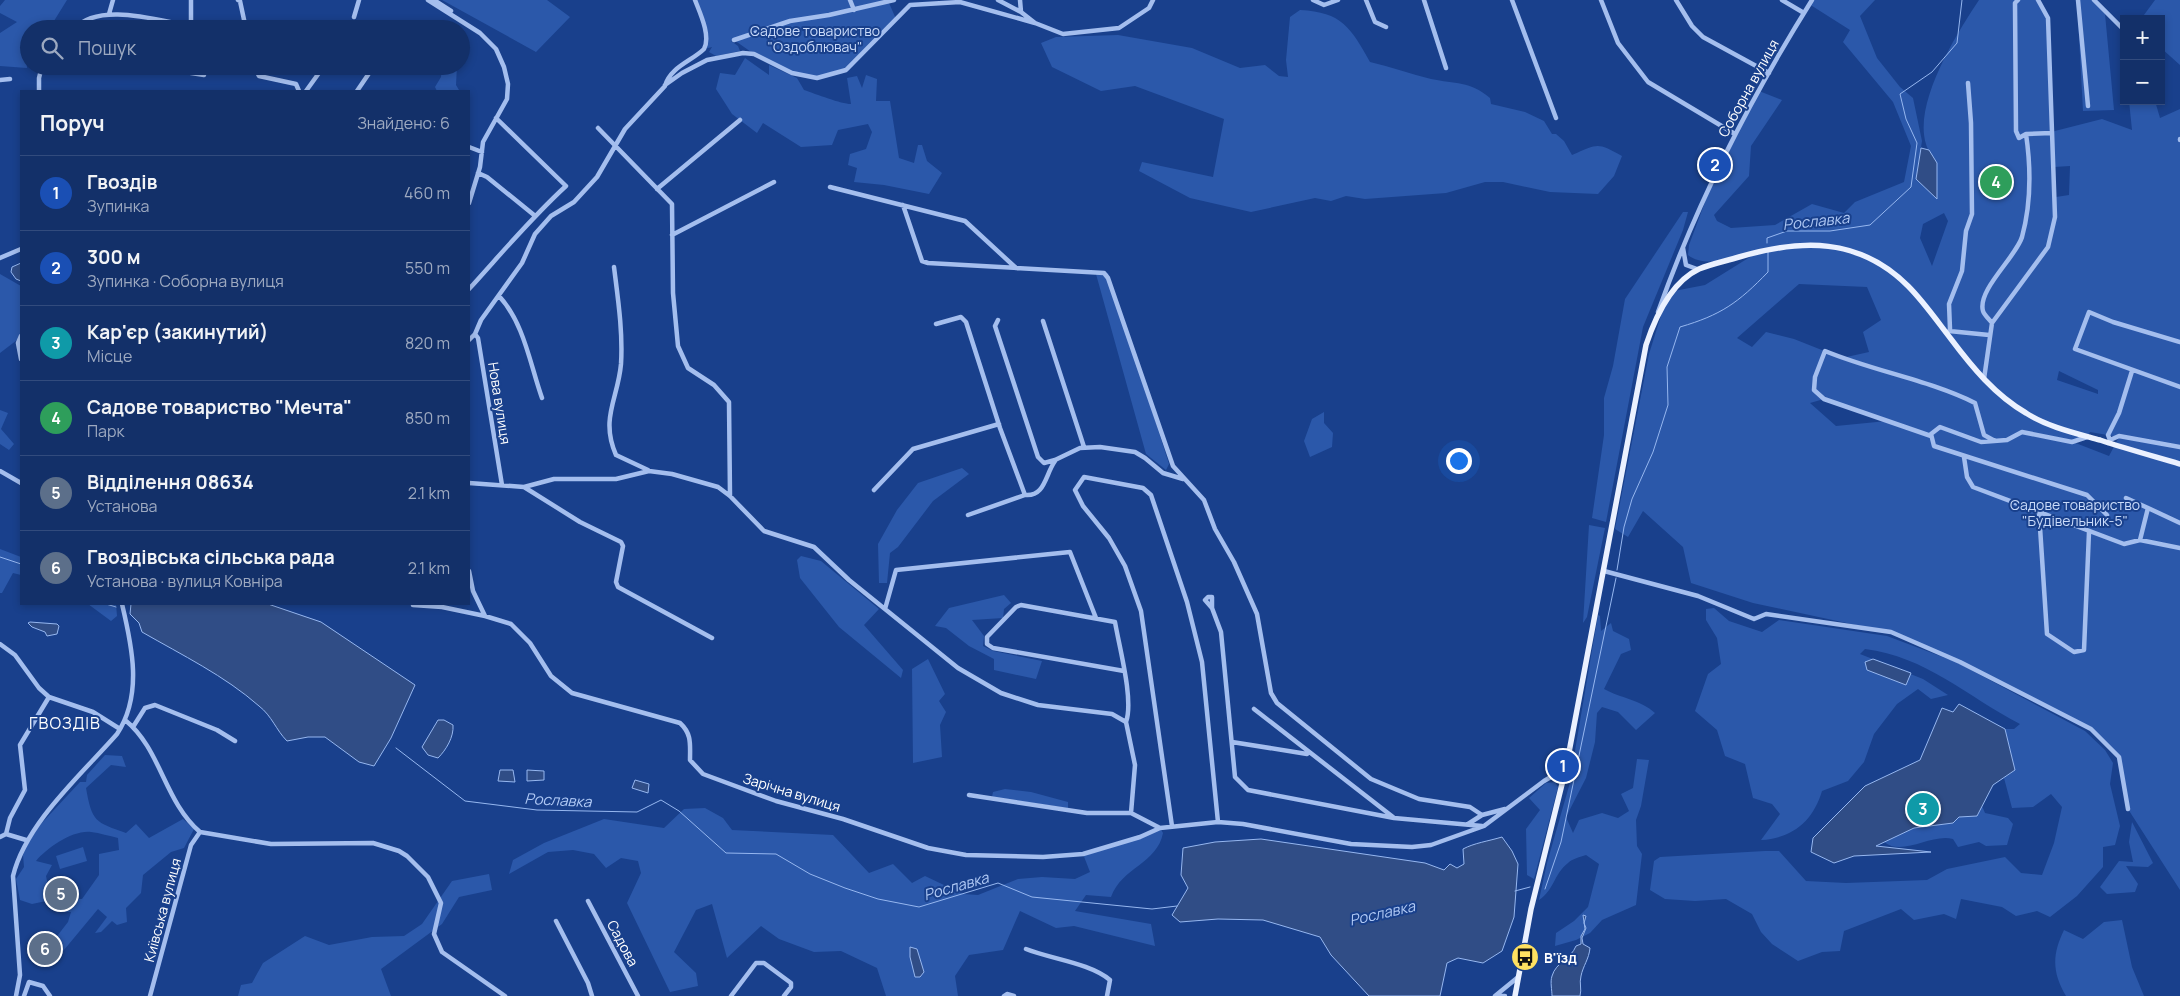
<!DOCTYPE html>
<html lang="uk">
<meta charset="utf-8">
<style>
:root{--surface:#133069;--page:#1c386f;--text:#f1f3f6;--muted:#9da9c0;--line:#324b7d;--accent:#ffe161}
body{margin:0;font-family:Manrope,sans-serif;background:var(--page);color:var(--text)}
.controls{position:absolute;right:15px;top:15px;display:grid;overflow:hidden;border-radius:0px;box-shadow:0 2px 8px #0003}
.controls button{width:45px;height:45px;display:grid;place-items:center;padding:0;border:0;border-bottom:1px solid var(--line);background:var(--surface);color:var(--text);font:25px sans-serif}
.you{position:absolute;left:1458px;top:460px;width:18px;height:18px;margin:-12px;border:4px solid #fff;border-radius:50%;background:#1a73e8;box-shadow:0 0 0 8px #1a73e833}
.badge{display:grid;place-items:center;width:32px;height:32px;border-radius:50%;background:var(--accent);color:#fff;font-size:16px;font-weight:700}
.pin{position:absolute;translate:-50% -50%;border:2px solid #fff;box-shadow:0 1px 5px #0006}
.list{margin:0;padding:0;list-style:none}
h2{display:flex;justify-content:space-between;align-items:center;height:65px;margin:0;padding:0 20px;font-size:21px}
h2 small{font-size:16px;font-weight:400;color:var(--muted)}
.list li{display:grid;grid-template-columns:32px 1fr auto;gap:15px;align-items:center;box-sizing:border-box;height:75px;padding:0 20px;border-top:1px solid var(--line)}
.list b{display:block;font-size:19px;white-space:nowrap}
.list p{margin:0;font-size:16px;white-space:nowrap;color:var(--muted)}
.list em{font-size:16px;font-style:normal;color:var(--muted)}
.icon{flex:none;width:28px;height:28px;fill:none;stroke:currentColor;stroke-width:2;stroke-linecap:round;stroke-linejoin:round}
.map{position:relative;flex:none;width:2180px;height:996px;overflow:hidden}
.search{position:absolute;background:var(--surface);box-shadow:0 2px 8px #0003;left:20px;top:20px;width:450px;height:55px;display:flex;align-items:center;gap:12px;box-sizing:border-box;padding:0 18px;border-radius:28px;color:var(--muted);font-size:19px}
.panel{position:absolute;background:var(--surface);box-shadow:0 2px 8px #0003;left:20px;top:90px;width:450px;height:515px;border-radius:0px}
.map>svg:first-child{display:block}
.green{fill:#2b58aa;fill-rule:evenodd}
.water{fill:#304d86;stroke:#96b7f0}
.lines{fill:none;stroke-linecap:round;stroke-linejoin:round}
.stream{stroke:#96b7f0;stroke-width:1}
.minor{stroke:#a4beee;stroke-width:4.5}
.major{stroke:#ebf1ff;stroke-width:5.5}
.labels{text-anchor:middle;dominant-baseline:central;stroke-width:4;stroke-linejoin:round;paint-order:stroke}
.park-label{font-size:14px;fill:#cadbfa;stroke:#19408c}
.street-label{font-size:14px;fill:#fff;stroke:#19408c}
.poi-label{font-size:14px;font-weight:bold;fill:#fff;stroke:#19408c;text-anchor:start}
.water-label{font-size:15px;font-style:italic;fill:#b0c9f5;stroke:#19408c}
.quarter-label{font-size:16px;letter-spacing:1px;fill:#fff;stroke:#19408c}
</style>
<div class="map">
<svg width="2180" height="996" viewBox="0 0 2180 996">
<rect width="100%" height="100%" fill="#19408c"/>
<path class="green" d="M5 0H67L49 29H29V43L25 46 27 68 0 66V33L17 22 0 13V6Z
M442 0H547L570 17 536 52Z
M695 0H894L889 3 896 19 846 70 817 78 792 73 754 54 734 40 731 41 738 46 740 51 716 56 709 52 712 47 704 49C711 36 699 13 695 0Z
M1812 0H1875L1860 16 1877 58 1900 87 1913 98 1922 141 1916 179 1937 163C1934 158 1927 150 1926 144 1913 103 1957 33 1979 0H2038L2048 18 2051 132 2102 119 2132 130 2129 101H2155L2160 118 2180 109V890L2128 809 2119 757 2091 729 1960 662 1893 633 1753 603 1691 583 1683 547 1643 511 1628 537 1615 529 1649 354 1664 306 1674 291 1705 285 1758 252C1738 257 1705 269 1688 255L1689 245 1720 162 1759 91 1782 100 1751 146 1749 176 1714 215 1717 221 1731 228 1775 225 1812 204 1844 213 1855 202 1904 182 1911 146 1893 102 1843 42 1850 30 1809 4ZM2070 166 2069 195 2056 197 2054 167ZM1944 213 1948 221 1932 266 1920 238 1923 224ZM1799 284 1867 287 1881 320 1863 332 1869 352 1842 358 1794 339 1766 332 1752 347 1737 338ZM2059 371 2098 390V394L2057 380ZM1824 399 1887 421 1836 426 1810 403ZM2090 432 2119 437 2109 456 2073 442 2087 437Z
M2077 0H2092L2105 14 2114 110 2083 111Z
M2155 0H2180V65L2161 48V19H2141Z
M1300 10C1342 12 1351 28 1370 62 1391 67 1411 74 1431 79 1455 84 1470 81 1490 98L1491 104 1525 112 1544 121 1552 134H1556L1564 141 1572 155C1599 144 1596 142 1622 156L1614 176 1598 194 1550 192 1503 182H1485L1446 193 1365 199 1346 196 1331 201 1315 198 1251 212 1190 198 1139 171 1142 162 1213 177 1224 119 1135 86 1101 91 1052 67 1041 43 1056 37 1118 35 1192 48 1240 68 1265 65 1279 76 1288 77 1286 60 1290 17Z
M745 58 769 75V65L797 78 804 90C816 94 841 104 851 104L847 78 857 76 862 88 866 75 877 79 876 101H890L899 158 914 163 918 145H922L927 161 942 173 929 194 884 185 854 182 857 168 848 165 850 154 866 149 872 132 868 124 838 130 832 145 801 147 763 123 757 133 732 114 716 89 720 73 735 75Z
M442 66H457L456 85 459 90 463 91H437L435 87 441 77Z
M1683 212H1688L1683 230 1643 327 1606 522 1592 518 1604 435V398L1613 366 1625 299Z
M1108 273 1169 464 1166 470 1146 454 1096 274Z
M0 274 21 286V337L0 353Z
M0 410 8 413 1 429 14 444 9 450 0 444Z
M1324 412V423L1333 433 1332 447 1310 457 1304 441 1312 419Z
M962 468 969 474 933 501 898 547 890 553 887 583H879L878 544 897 510 918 483Z
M1589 525 1605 528 1587 617 1583 623Z
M0 549 21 557V575L13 573 2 593H0Z
M801 556 821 561 879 609 864 625 903 670 901 678 839 627 800 578 797 560Z
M1004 595 1011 603 1004 609 1003 618 972 620 984 636 983 646 993 651 1042 661 1036 679 994 670V659L969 646 946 628 935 626 949 608Z
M88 604H116L117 616 111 621Z
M1714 608 1729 621 1762 632 1779 620 1887 636 1956 662 2085 731 2105 750 2113 763 2110 784 2120 826 2115 845 2103 847V867L2077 896 2050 917 2037 911 2016 916 2002 907 1961 899 1956 919 1944 914 1914 920 1901 909 1844 931 1840 951 1822 952 1798 961 1772 944 1761 932 1752 914 1726 899 1695 901 1665 899 1650 890 1654 861 1660 857 1765 851H1779L1806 881 1846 883 1927 880 1947 869 2005 857 2021 873 2042 875 2054 843 2062 807 2051 794 2033 807 2012 808 2004 778 2015 770 2005 729H2014L2020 724C1968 697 1925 656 1865 649L1860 654 1923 679 1948 695 1931 699 1918 689 1897 704 1874 734 1864 762 1848 781 1822 791C1813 821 1793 838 1761 840L1780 814 1772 804 1753 798 1745 764 1725 756 1717 730 1695 711 1708 674 1721 664 1717 638 1706 620V609Z
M1598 615 1600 616 1601 631 1611 623 1613 631 1629 639 1631 650 1621 654 1604 689C1620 698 1641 700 1655 713L1636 730 1618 712 1602 707 1597 713 1595 742 1586 778 1566 817 1573 833 1579 820 1602 813 1618 818 1629 811 1621 794 1633 788 1637 759 1649 760 1641 806 1636 820 1637 846 1642 854 1636 905 1602 920 1590 933 1576 940 1555 946 1556 933 1574 921 1588 907 1599 864 1586 855C1580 857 1572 859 1568 863 1553 875 1555 889 1539 900L1547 863 1569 786Z
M928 659 945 694 939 701 946 712 940 725 942 757 913 763 912 669Z
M105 755 122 756 126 767 111 765 86 788C92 822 95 822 126 833L136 824 149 838 183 819 194 829 184 848 171 852 143 875 141 893 126 908 127 922 117 925 112 921 101 932 95 933 107 917 98 909 59 956 52 955 54 948 51 944 68 922 71 912H61V903L74 899H82L99 875V854L119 850 118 838C109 836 100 833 91 832 72 830 47 848 36 861L52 865 46 876 51 900 32 904 20 900 16 879 24 867 23 855 29 840 40 825 80 782H86L87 775Z
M1555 782 1558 787 1534 879 1527 875 1526 829 1540 810 1529 798 1546 783Z
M1005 789 1031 792 1068 802V808L992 797 993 792Z
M1982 806 1985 813 2008 818 2013 824 2007 845 1986 846 1979 842 1958 847 1953 839C1931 833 1903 857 1884 842L1914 828 1953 823 1959 817 1977 816Z
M705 808 723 818 732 830 833 835 869 873 893 864 912 883 925 876 963 894 978 895 1018 879 1042 877 1075 879 1090 872 1083 854 1160 828 1163 833C1157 864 1122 867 1111 897L1086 895 1075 911 1151 924 1155 946 1074 926 1056 928 1020 911 1003 950 969 955 955 976 958 996H886L877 968 841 951 814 952 779 939 761 926 727 958 712 904 696 910 674 952 696 973 698 986 670 992 627 903 641 873 638 861 621 858 606 868 594 854 573 850 548 852 509 874 513 860 544 843 604 819 664 828 684 809Z
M2132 822 2153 863 2148 867 2126 866 2138 884 2135 892 2107 894 2100 887 2119 861 2133 862 2129 842Z
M83 847 87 861 60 869 56 856Z
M489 874 492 890 459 897 442 924 381 969 391 996H238L241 985 252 983 263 963 305 936 329 945 372 937 404 936 422 924 452 881Z
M2122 920 2132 967 2144 996H2066C2052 972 2052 955 2064 930L2083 939 2104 922Z"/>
<path class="water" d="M1921 148 1929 150 1937 163V199L1916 179Z
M21 263V281L16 279 11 272 12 267Z
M131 604H268L321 622 415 685 391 738 374 766 359 762 325 737H308L287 741C276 730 272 716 259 706 225 676 182 655 142 632L139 623 130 614Z
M30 622 57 624 59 626 57 634 47 636 45 632 32 627 28 623Z
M1873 659 1911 673 1906 685 1867 670 1865 662Z
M1959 704 2005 729 2015 770 1993 785 1977 816 1959 817 1953 823 1914 828 1876 846 1931 852 1854 856 1834 863 1811 852 1813 838 1865 786 1920 760 1942 708 1953 712Z
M438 720H444L453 725C454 737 446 750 438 758L428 755 422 747Z
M500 770H513L515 782 498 781Z
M527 770 544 771V780L527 781Z
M635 780 649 784 648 793 632 788Z
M1502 837 1512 851 1518 864 1514 917 1502 951 1483 963 1458 958 1447 963 1440 996H1369L1331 955 1320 937 1263 920 1218 919 1180 922 1172 915 1188 888 1181 875 1183 848 1215 842 1261 839 1425 863 1444 870 1450 864 1457 868 1464 864 1463 849C1474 843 1489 841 1502 837Z
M1583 915 1586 916 1584 923 1586 928 1582 938 1583 944 1590 948C1589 959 1583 966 1581 976 1579 983 1582 989 1580 996H1552C1552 990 1550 982 1552 976 1556 962 1571 959 1576 946L1581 944V936L1585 929Z
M910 947 917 949 924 972 920 977H915L910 957Z"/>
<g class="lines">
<path class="stream" d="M1767 243V238L1787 231H1830L1870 225 1911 187 1917 143 1906 119 1900 94 1932 72 1957 43 1962 0
M0 557 21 564
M1617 570 1624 527 1632 499 1653 452 1668 405 1667 367 1680 327C1721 315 1738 303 1768 272V252
M106 604 116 607
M396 748 465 801 537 810 637 812 661 800 679 811 726 853 776 854 810 874 845 888 878 899 919 907 998 883 1032 897 1152 909 1177 906
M1545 889 1561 842 1616 578
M1515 891 1530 887"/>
<path class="minor" d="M238 0 240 1 246 29
M428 0 480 33 496 49 504 67 508 84 507 99 483 142 480 167 469 203
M434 0 451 11
M850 0 854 10
M998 0 1021 12 1035 23 1063 34 1119 28 1149 8 1153 0
M1020 0 1021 12
M1313 0 1324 5 1338 0
M1366 0 1375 22 1386 27
M1424 0 1446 68
M1512 0 1556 118
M1601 0 1618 43 1648 82 1735 134
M1676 0 1692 26 1703 37 1769 73
M1782 0 1804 13
M2018 0 2015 3 2016 131 2019 138 2026 134 2051 133
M2078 0 2088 106
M2094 0 2122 28
M109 14 113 0
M354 17 359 0
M74 29C99 1 159 21 191 26V0
M734 40 790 21 829 15 894 0
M147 66 204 75 202 66
M254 66 259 76 296 84 299 91
M0 80 10 79
M665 85 682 73 707 60 743 53 754 54 792 73 817 78 846 70 910 5 960 2 1035 23
M39 91V78L42 66
M306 91 324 66
M357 91 374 66
M598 128 672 204 673 293 678 346 688 368 714 385 729 402 730 496
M2180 139V140
M469 147 482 152
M478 173 487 177 534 215
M830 187 965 221 1016 268
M657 189 740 120
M903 205 922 261 928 263 1104 273 1108 278 1173 466 1204 500 1215 529 1234 562 1257 614 1271 693 1277 703 1371 779 1419 799 1470 807 1482 815
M672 235 774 182
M1683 248 1686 265 1697 269
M0 258 21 249
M614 267C618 299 623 332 621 364 618 399 600 418 616 455L648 470
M469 289C501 254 531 218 566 186L496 118
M499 296C524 323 530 364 542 398
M1658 312C1697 202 1750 99 1812 0
M998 320 995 326 1038 457 1044 463 1055 460 1080 448 1100 447 1135 452 1145 458 1163 473 1183 479
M1043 321 1084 447
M1992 323C1990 320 1984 315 1983 311 1977 290 2016 257 2022 237 2031 204 2031 168 2026 134
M936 324 961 317 966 322 1000 428 1025 495C1045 497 1045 475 1055 461
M1950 329 1949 304 1962 271 1966 231 1972 214 1971 123 1968 83
M1949 331 1989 335
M475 334 481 320 522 263 535 234 551 216 574 202 597 177 625 129 665 86C670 67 692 61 704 49 711 36 700 13 695 0
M21 336 18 343 21 359
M469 340 475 334 478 338 502 485
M2180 342 2113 322 2089 312 2075 349 2180 387
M1984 379 1992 323 2048 247 2055 217 2048 18 2038 0
M1931 436 1824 399 1814 390 1815 377 1825 351C1873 371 1929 380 1975 403L1984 435 1995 441
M2087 437 2072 442 2022 432 2007 440 1981 442 1940 427 1931 434 1934 446 2087 495 2107 515
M2110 440 2108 435 2119 413 2132 371
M2108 443 2110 440 2119 436 2180 447
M1964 457 1967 477 1973 487 2124 544 2140 540 2180 548
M0 471 21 483
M469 483 524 487 554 479H616L649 471 672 474 718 487 730 496 764 531 814 547 849 580 958 668 1001 693 1038 705 1112 714 1126 722 1135 765 1131 813 1160 828 1218 822 1243 824 1351 844 1412 847 1431 845 1484 826 1544 781 1566 768
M524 487 580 522 621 542 623 546 616 582 618 587 712 638
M874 490 913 449 999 424
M2126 498 2148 508
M2039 512 2047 634 2074 652 2084 650 2089 532
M968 515 1025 495
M2140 540 2148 508 2180 523
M469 571 473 591 485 616
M1604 571 1698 596 1754 619 1766 614 1891 632 1960 662 2091 729 2119 757 2128 809
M413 605 442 607 485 616 511 624 530 643 551 676 572 693 680 723C692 734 690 744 690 760L703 774 776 801 843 819 928 848 966 855 1043 857 1083 854 1140 837 1160 828
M1212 608 1205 600 1208 597H1212V608L1221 632 1235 777 1248 790 1394 818 1482 826
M885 609 896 570 1070 552 1096 618
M0 644 15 655 39 688 49 697 93 712 120 729
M1124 671 993 648 987 644V637L1016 607 1021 605 1115 622C1119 646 1134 700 1126 722
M1254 709 1393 817
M125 720C161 749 164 801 200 832L271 844 373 843 399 851 407 856 428 877 441 903 434 934 442 952 505 996
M133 727 145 708 155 705 217 730 235 741
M1232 742 1307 754
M969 795 1087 813H1131
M1468 824 1482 815 1505 809
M1172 826 1141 611 1125 566 1109 538 1083 506 1075 490 1084 477 1143 488 1151 495 1187 602 1202 662 1218 822
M6 834 10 818 25 790 20 745 49 697
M0 837 6 834 26 840
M588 901 638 996
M556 921 588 983 592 996
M1026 949C1051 959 1090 963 1110 980L1107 996
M16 996 20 975 13 876C26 823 81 775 117 734 143 695 132 646 122 604
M24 996 29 982 43 986 50 996
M150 996 191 845 200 832
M731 996 756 963H764L791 983V987L784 996
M1004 996 1007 994 1014 996
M1495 996 1517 978
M1501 996H1505"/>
<path class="major" d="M1515 996 1531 909 1566 768 1646 345C1655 318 1671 282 1699 269 1711 264 1726 261 1739 257 1801 239 1859 237 1908 286 1924 302 1937 321 1951 339 1972 367 1995 395 2026 413 2048 427 2075 433 2100 440 2127 449 2153 456 2180 464"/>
</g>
<defs>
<g id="bus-disc" transform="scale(1.4375)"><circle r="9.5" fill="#ffe161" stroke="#19408c"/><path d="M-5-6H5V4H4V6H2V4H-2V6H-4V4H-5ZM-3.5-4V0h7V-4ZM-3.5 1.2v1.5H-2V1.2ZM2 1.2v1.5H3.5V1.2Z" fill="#111"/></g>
</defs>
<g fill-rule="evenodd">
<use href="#bus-disc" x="1525" y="957"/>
</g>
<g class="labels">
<g class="park-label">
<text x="815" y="30">Садове товариство<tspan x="815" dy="16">"Оздоблювач"</tspan></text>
<text x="2075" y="504">Садове товариство<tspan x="2075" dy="16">"Будівельник-5"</tspan></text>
</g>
<g class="street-label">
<text transform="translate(1748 88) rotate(-61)">Соборна вулиця</text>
<text transform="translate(500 403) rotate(81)">Нова вулиця</text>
<text transform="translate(792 792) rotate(17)">Зарічна вулиця</text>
<text transform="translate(162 910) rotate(-75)">Київська вулиця</text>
<text transform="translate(623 943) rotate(62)">Садова</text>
</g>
<g class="poi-label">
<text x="1544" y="957">В'їзд</text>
</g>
<g class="water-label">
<text transform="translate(1816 221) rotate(-6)">Рославка</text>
<text transform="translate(558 800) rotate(3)">Рославка</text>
<text transform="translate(956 886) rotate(-16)">Рославка</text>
<text transform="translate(1382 913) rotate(-13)">Рославка</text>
</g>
<g class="quarter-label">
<text x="65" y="723">ГВОЗДІВ</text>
</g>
</g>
</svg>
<div class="controls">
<button>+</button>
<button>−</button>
</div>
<div class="you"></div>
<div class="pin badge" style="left:1563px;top:766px;background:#1a4fb4">1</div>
<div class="pin badge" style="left:1715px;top:165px;background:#1a4fb4">2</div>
<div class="pin badge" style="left:1923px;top:809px;background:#0f9aa8">3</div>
<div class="pin badge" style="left:1996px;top:182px;background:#2e9e5b">4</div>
<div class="pin badge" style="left:61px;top:894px;background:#5c6f8a">5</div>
<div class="pin badge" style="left:45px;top:949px;background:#5c6f8a">6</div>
<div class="search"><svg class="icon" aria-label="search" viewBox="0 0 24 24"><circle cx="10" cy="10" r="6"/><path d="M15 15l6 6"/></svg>Пошук</div>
<section class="panel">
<h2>Поруч<small>Знайдено: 6</small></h2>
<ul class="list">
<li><span class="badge" style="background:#1a4fb4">1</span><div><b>Гвоздів</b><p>Зупинка</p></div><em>460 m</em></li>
<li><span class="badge" style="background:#1a4fb4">2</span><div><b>300 м</b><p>Зупинка · Соборна вулиця</p></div><em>550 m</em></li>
<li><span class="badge" style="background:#0f9aa8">3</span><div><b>Кар'єр (закинутий)</b><p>Місце</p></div><em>820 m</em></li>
<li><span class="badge" style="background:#2e9e5b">4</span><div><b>Садове товариство &quot;Мечта&quot;</b><p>Парк</p></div><em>850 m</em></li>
<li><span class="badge" style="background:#5c6f8a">5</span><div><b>Відділення 08634</b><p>Установа</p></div><em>2.1 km</em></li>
<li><span class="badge" style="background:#5c6f8a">6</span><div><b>Гвоздівська сільська рада</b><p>Установа · вулиця Ковніра</p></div><em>2.1 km</em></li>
</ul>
</section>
</div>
